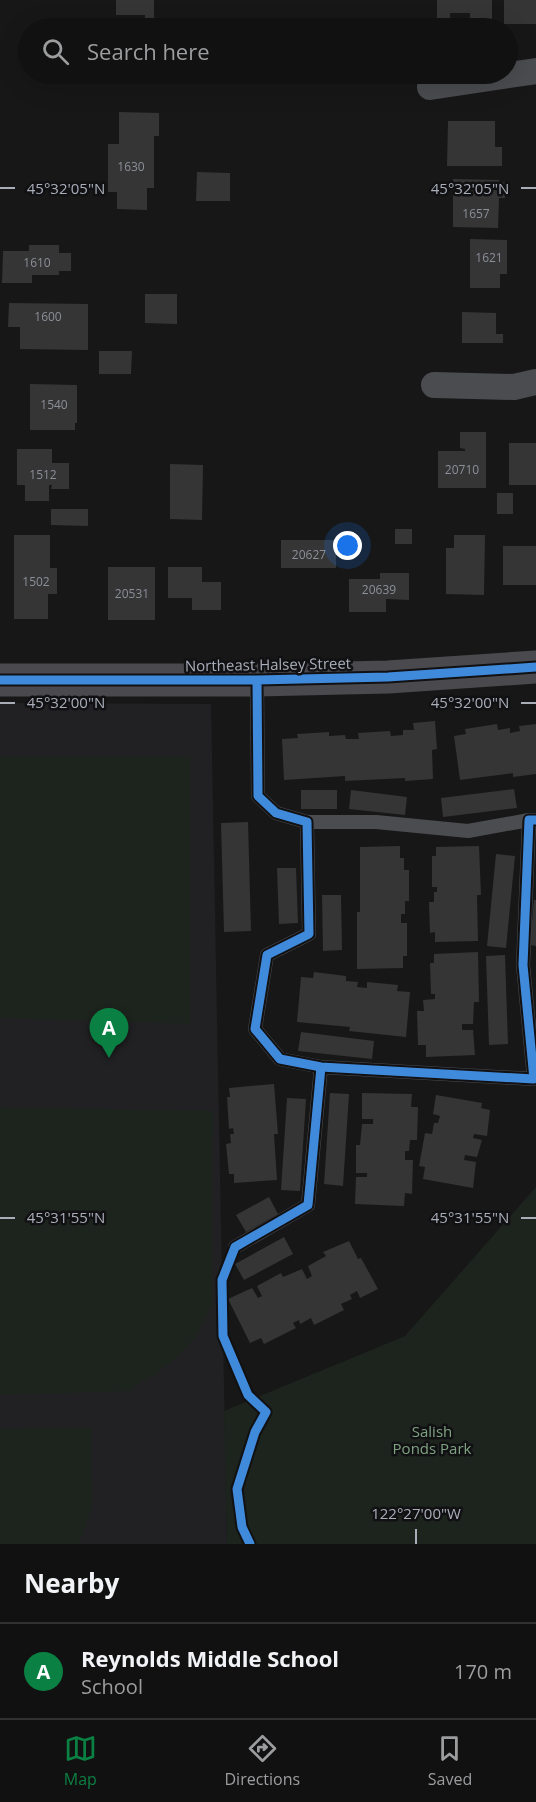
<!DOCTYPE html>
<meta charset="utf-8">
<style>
:root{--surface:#111;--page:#1e1f1f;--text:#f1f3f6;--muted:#9c9d9f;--line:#303131;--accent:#0b8043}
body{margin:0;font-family:"Open Sans",sans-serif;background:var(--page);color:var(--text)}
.you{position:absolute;left:348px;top:546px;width:21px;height:21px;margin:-15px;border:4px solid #fff;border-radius:50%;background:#1a73e8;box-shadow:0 0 0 9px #1a73e833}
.badge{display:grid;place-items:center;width:39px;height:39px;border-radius:50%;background:var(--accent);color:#fff;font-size:20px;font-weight:700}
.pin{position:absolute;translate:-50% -50px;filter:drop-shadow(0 2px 3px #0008)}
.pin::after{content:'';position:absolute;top:32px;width:21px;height:18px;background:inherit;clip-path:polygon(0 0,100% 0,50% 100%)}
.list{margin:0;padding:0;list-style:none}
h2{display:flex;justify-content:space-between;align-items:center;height:78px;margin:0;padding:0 24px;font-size:26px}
h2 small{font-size:20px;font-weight:400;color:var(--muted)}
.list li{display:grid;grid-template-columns:39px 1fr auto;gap:18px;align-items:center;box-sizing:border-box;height:96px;padding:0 24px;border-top:2px solid var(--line)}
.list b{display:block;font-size:22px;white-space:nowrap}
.list p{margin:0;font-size:20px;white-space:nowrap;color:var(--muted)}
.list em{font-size:20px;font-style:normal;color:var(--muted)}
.icon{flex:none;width:33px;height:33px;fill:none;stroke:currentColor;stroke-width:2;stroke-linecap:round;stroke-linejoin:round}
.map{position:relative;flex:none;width:536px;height:1544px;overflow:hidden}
.search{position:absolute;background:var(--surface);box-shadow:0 6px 24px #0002;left:18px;right:18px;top:18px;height:66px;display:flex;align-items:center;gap:15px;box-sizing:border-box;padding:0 21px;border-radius:33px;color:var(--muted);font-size:22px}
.sheet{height:174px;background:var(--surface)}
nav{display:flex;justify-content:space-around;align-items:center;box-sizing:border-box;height:84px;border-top:2px solid var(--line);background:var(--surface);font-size:16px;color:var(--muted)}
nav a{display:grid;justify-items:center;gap:3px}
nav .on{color:var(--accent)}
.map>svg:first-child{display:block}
.built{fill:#212123}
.green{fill:#1d241e}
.building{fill:#353536}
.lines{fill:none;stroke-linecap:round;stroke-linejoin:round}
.lane{stroke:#4b4c50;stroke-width:14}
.street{stroke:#4b4c50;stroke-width:26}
.secondary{stroke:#4a4a4e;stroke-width:33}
.cycleway-casing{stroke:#111113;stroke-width:13}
.cycleway{stroke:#408adc;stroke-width:9}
.ticks{fill:none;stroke:#a8adb8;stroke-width:2}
.labels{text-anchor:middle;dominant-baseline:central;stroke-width:5;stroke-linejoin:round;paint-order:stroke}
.number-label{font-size:12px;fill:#8b8f98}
.street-label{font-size:15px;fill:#a8adb8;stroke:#111113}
.park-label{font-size:15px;fill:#7fa381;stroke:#111113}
.ticks-label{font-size:15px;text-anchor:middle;fill:#a8adb8;stroke:#111113;stroke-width:5;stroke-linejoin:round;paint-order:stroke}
</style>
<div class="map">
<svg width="536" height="1544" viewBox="0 0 536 1544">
<rect width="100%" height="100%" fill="#171717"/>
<path class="built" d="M0 703 211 704 227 1544H0Z"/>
<path class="green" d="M0 757H190V1024L0 1018Z
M0 1107 213 1111 212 1304 196 1336 179 1356 156 1374 142 1381 131 1391 0 1395Z
M536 1187V1544H227L224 1411 405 1336Z
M91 1427 92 1508 79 1544H0V1429Z"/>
<path class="building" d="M116 0H154V24H145V15H116Z
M437 0H492V25H470V13H450V23H437Z
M504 0H536V24H504Z
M119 112 159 113V136H154V188H147V210L117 209V192H108V144H119Z
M448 121H495V147H502V166H447Z
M197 172 230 173V201H196Z
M453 179 499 180V182H505V198H499L498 228 453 227Z
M470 239 507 240V274H500V288H470Z
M29 245H59V253H71V271H59V275H32V283H2L3 251H29Z
M145 294H177V324L145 323Z
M9 303 88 304V350L20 349V327H8Z
M462 312 496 313V334H503V343H462Z
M99 351H132L131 374H99Z
M30 384 77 385V423H75V430H30Z
M460 432H486V488H438V451H465V449L460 448Z
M509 443H536V485H509Z
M17 449H52V463H69V489H51L52 485H49V501H25V485H17Z
M170 464 203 465 202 520 170 519Z
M497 493H513V514H497Z
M51 509H88V526L51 525Z
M395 529H412V544H395Z
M14 535H50V568H57V594H48V619H14Z
M454 535H485L484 595 446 594V548H454Z
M281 540H336V568H281Z
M503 546H536V585H503Z
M108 567H155V620H108Z
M168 567H202V582H221V610H192V598H168Z
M380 573H409V600L386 599V612H349V579H380Z
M435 721 437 749 432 750 433 779 405 781V778L345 781V776L284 780 282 739 298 738 297 734 329 732V736L345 735 346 739H359L358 733 390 731 391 736 403 735V730H414L413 723Z
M497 724 498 730 510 728V733L520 731 519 726 536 724V774L513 777V773L460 780 454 736 466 734 465 729Z
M514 789 517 808 443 817 441 798Z
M301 790H337V809H301Z
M351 790 407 797 405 815 349 809Z
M248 822 251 931 224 932 221 823Z
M400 846V858H404V870H409V901H405V914H401V923H407V956H403V968L357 969V912H360V847Z
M479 846 481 895H477L478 941 435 942V932L430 933 429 902H434V892H437V887H432V856H436V847Z
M496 854 515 856 506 948 487 946Z
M277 868H296L298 923 279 924Z
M322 895H341L342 950 323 951Z
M534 900H536V946L530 945Z
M478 952 479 1002H474L473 1024H462V1030H473L475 1055 426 1057V1045H418L417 1011H424L423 1000 435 999V994H431L430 963H434V954Z
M505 955 508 1044 489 1045 486 956Z
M314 972 346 976V981L358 982 357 987 367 988V982L398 985 397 991 410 992 406 1037 349 1031 350 1027 297 1022 301 977 313 978Z
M301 1032 374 1041 372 1059 298 1051Z
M274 1084 278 1134H274L277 1180 234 1183V1174H229L226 1144 231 1143 230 1134H234L233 1128 229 1129 227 1097H230L229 1088Z
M330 1093 349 1094 343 1186 324 1184Z
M362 1093 412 1094 411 1107H418L417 1140H410L409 1151H405V1160H413L412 1194 405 1193 404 1206 355 1204 356 1177H367V1173H356V1145H360L362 1124H373V1119H362Z
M436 1095 482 1103 481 1108 490 1110 487 1136 474 1134 473 1138 482 1140 477 1157 465 1155 464 1160 476 1162 473 1188 423 1179 425 1167 419 1166 425 1133 432 1134 434 1123H438L440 1116 433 1114Z
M287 1098 306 1099 300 1191 281 1190Z
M269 1197 278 1214 246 1232 236 1215Z
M284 1237 293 1254 244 1280 235 1264Z
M349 1241 358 1259 361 1258 378 1289 360 1298 357 1291 350 1295 352 1299 341 1304 344 1310 314 1325 311 1318 300 1324 299 1320 293 1323 296 1328 264 1344 261 1338 250 1343 228 1299 252 1288 258 1298 262 1296 257 1286 281 1273 283 1277 302 1269 307 1279 312 1276 308 1266 326 1256 323 1252Z"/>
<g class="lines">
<path class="lane" d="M257 680 258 796 276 813 307 822 309 934 267 955 255 1029 280 1059 321 1067 534 1079 523 965 529 820H536
M307 822H376L468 831 529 820
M235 1247 308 1205 321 1067"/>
<path class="street" d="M430 87 536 71
M434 385 514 387 536 382"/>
<path class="secondary" d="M0 680H257L388 677 536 667"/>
<g class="cycleway-casing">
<path id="cycleway" d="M0 680H257L388 677 536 667
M257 680 258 796 276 813 307 822 309 934 267 955 255 1029 280 1059 321 1067 534 1079 523 965 529 820H536
M250 1544 242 1527 237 1489 255 1432 266 1412 248 1395 223 1336 222 1280 235 1247 308 1205 321 1067"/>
</g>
<use href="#cycleway" class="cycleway"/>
</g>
<path class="ticks" d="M0 188H15M521 188H536M0 703H15M521 703H536M0 1218H15M521 1218H536M416 1529V1544"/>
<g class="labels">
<g class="number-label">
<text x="131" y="166">1630</text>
<text x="476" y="213">1657</text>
<text x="489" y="257">1621</text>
<text x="37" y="262">1610</text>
<text x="48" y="316">1600</text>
<text x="54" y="404">1540</text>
<text x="462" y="469">20710</text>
<text x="43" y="474">1512</text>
<text x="309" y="554">20627</text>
<text x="36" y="581">1502</text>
<text x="379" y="589">20639</text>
<text x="132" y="593">20531</text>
</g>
<g class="street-label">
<text transform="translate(268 664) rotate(-1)">Northeast Halsey Street</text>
</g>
<g class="park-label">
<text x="432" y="1431">Salish<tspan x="432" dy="17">Ponds Park</tspan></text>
</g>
</g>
<g class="ticks-label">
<text x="66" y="194">45°32'05"N</text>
<text x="470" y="194">45°32'05"N</text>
<text x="66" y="708">45°32'00"N</text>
<text x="470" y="708">45°32'00"N</text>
<text x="66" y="1223">45°31'55"N</text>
<text x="470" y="1223">45°31'55"N</text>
<text x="416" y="1519">122°27'00"W</text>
</g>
</svg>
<div class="you"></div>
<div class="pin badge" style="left:109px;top:1058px">A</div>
<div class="search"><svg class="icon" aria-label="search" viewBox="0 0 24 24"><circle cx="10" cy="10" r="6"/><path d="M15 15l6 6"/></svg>Search here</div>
</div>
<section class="sheet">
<h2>Nearby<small></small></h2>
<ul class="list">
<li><span class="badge">A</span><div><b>Reynolds Middle School</b><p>School</p></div><em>170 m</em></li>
</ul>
</section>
<nav>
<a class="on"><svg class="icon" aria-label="map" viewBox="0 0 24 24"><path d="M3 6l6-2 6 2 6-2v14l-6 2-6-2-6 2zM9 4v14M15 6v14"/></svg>Map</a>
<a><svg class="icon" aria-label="directions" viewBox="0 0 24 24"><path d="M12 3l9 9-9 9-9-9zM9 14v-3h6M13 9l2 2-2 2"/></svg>Directions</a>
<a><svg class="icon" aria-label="saved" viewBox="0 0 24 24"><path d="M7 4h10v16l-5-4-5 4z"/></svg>Saved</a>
</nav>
